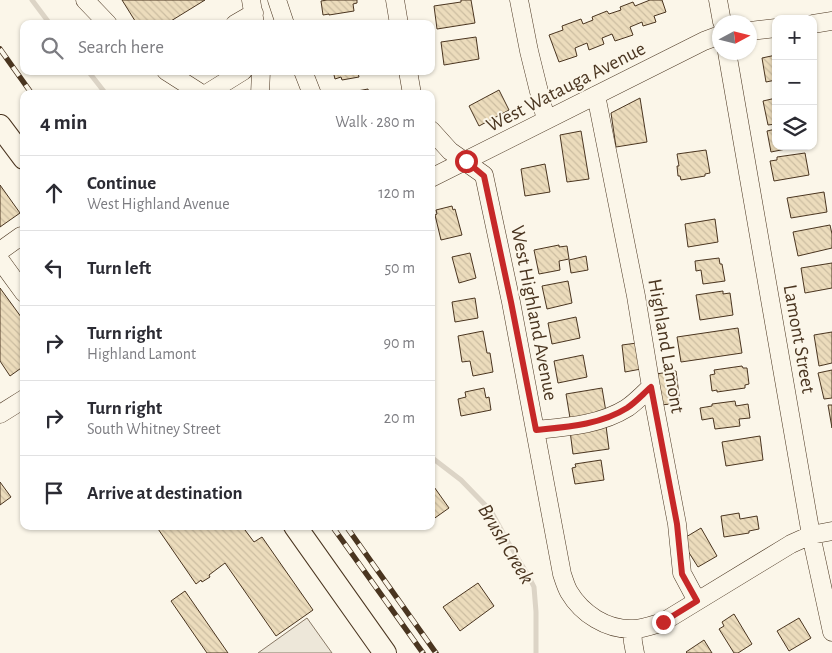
<!DOCTYPE html>
<meta charset="utf-8">
<style>
:root{--surface:#fff;--page:#f7f7f7;--text:#2b2b33;--muted:#7c7c81;--line:#e1e1e2}
body{margin:0;font-family:"Alegreya Sans",sans-serif;background:var(--page);color:var(--text)}
.controls{position:absolute;right:15px;top:15px;display:grid;overflow:hidden;border-radius:10px;box-shadow:0 1px 4px #0004}
.controls button{width:45px;height:45px;display:grid;place-items:center;padding:0;border:0;border-bottom:1px solid var(--line);background:var(--surface);color:var(--text);font:25px sans-serif}
.compass{position:absolute;left:712px;top:15px;width:45px;height:45px;border-radius:50%;background:var(--surface);box-shadow:0 1px 4px #0004;rotate:83deg}
.stop{position:absolute;width:15px;height:15px;margin:-11px;border:4px solid #c62828;border-radius:50%;background:#fff}
.stop.end{background:#c62828;border-color:#fff;box-shadow:0 1px 5px #0008}
.list{margin:0;padding:0;list-style:none}
h2{display:flex;justify-content:space-between;align-items:center;height:65px;margin:0;padding:0 20px;font-size:21px}
h2 small{font-size:16px;font-weight:400;color:var(--muted)}
.list li{display:grid;grid-template-columns:32px 1fr auto;gap:15px;align-items:center;box-sizing:border-box;height:75px;padding:0 20px;border-top:1px solid var(--line)}
.list b{display:block;font-size:19px;white-space:nowrap}
.list p{margin:0;font-size:16px;white-space:nowrap;color:var(--muted)}
.list em{font-size:16px;font-style:normal;color:var(--muted)}
.icon{flex:none;width:28px;height:28px;fill:none;stroke:currentColor;stroke-width:2;stroke-linecap:round;stroke-linejoin:round}
.map{position:relative;flex:none;width:832px;height:653px;overflow:hidden}
.search{position:absolute;background:var(--surface);box-shadow:0 1px 4px #0004;left:20px;top:20px;width:415px;height:55px;display:flex;align-items:center;gap:12px;box-sizing:border-box;padding:0 18px;border-radius:10px;color:var(--muted);font-size:19px}
.panel{position:absolute;background:var(--surface);box-shadow:0 1px 4px #0004;left:20px;top:90px;width:415px;height:440px;border-radius:10px}
.map>svg:first-child{display:block}
.parking{fill:#ede7d9;stroke:#887966}
.lines{fill:none;stroke-linecap:round;stroke-linejoin:round}
.stream{stroke:#dcd4c6;stroke-width:5}
.building{fill:url(#building-back-hatch);stroke:#4a3520}
.minor-casing{stroke:#4a3520;stroke-width:19}
.major-casing{stroke:#4a3520;stroke-width:24}
.minor{stroke:#fbf6e9;stroke-width:18}
.major{stroke:#fbf6e9;stroke-width:22}
.rail-casing{stroke:#4a3520;stroke-width:5.5}
.rail{stroke:#fbf6e9;stroke-width:4;stroke-dasharray:11;stroke-linecap:butt}
.route{stroke:#c62828;stroke-width:6}
.labels{text-anchor:middle;dominant-baseline:central;stroke-width:4;stroke-linejoin:round;paint-order:stroke}
.street-label{font-size:20px;fill:#4a3520;stroke:#fbf6e9}
.water-label{font-size:21px;font-style:italic;fill:#4a3520;stroke:#fbf6e9}
</style>
<div class="map">
<svg width="832" height="653" viewBox="0 0 832 653">
<defs>
<pattern id="building-back-hatch" width="6" height="6" patternUnits="userSpaceOnUse" patternTransform="scale(1.25)"><rect width="6" height="6" fill="#ecdcbc"/><path d="M-1 5l2 2M0 0l6 6M5-1l2 2" fill="none" stroke="#ccbda1"/></pattern>
</defs>
<rect width="100%" height="100%" fill="#fbf6e9"/>
<path class="parking" d="M307 618 332 653H258Z"/>
<g class="lines">
<path class="stream" d="M32 0 50 24
M88 71 106 94
M431 457 461 480 491 511 508 542 529 577 534 587 536 612V653"/>
</g>
<path class="building" d="M122 0H205L166 24H137Z
M327 0H357V3L353 4 354 11 329 15V14L323 15 321 1Z
M461 0H471L475 23 437 29 434 6 461 2Z
M650 0H662L666 12 654 16 656 22 643 26 642 22 630 27 633 35 615 41 612 34 602 38 604 44 589 50 587 43 575 48 577 56 559 62 549 35 563 30 562 26 581 19 583 24 593 20 592 17 607 11 609 14 621 10 620 7 633 2 635 6Z
M476 37 479 59 444 65 441 42Z
M776 55V80L766 82 762 58Z
M333 71H367V72L358 73 359 77 342 80 341 77 335 79Z
M368 89 369 94H353L352 92Z
M499 90 509 110 479 126 469 106Z
M640 98 647 142 616 147 611 113Z
M776 98V124L768 125 763 101Z
M776 129V146H801L771 152 767 131Z
M581 131 589 179 567 182 560 135Z
M706 150 710 173 705 174V176L681 180 680 176H678L677 166H679L677 154Z
M805 153 809 175 774 181 770 161 777 160V157Z
M545 164 550 192 525 196 521 169Z
M0 185 20 213 0 227Z
M824 192 827 212 791 218 787 198Z
M452 206 453 210 455 209 462 235 441 240 435 215 437 214 436 210Z
M715 219 718 242 688 247 685 224Z
M830 225 832 234V248L798 256 793 232Z
M559 245V247L567 246 569 259 559 261 560 270 539 274 534 250Z
M470 253 476 278 459 283 452 257Z
M586 256 588 270 571 273 569 260Z
M719 258 720 264H722L725 281 703 284 701 270 696 271 695 261Z
M832 263V288L805 293 801 268Z
M568 281 572 303 547 309 542 286Z
M0 288 24 321V366L10 376 0 361Z
M723 291V294L730 293 733 315 700 320 696 295Z
M475 298 478 318 455 322 452 302Z
M576 317 580 338 552 344 548 323Z
M738 328 742 353 681 362 677 337Z
M483 331 487 353H490L493 372 473 376 470 361 462 362 458 336Z
M832 332V363L819 366 814 335Z
M637 343 641 369 625 372 622 345Z
M583 355 587 377 558 383 554 361Z
M742 366 743 368H747L749 384 745 385V388L717 392V390L712 391 710 375 715 374 714 370Z
M832 370V398L824 399 818 373Z
M676 371 680 403 661 405 656 374Z
M484 388 486 398 489 397 491 410 461 416 458 399 466 397 465 392Z
M602 388 606 412 570 418 566 394Z
M735 401 736 406 748 404 750 418 739 419 740 426 715 429 713 418 702 420 700 408 712 406V404Z
M828 405H832V428Z
M606 426 609 449 573 454 570 431Z
M760 436 763 460 726 466 722 442Z
M601 460 604 480 575 484 572 468 576 467 575 464Z
M0 482 11 497 0 505Z
M432 484 449 508 432 520H431Z
M739 513 740 519 757 516 759 529 749 531V533L724 537 721 516Z
M156 526H242L254 542 262 537 313 610 276 636 225 563 209 575 210 577 202 582 201 580 196 584Z
M701 528 717 556 698 567 681 540Z
M478 583 494 606 460 631 443 607Z
M185 591 228 653H207L171 601Z
M734 614 752 644 738 653H734L719 629 724 626 722 622Z
M799 618 811 638 789 651 777 631Z
M704 640 712 653H687L686 652Z"/>
<g class="lines">
<g class="minor-casing">
<path id="minor" d="M85 0 108 24
M251 0 255 24
M277 0 285 24
M395 0 399 24
M519 0 529 51 546 120
M718 0 722 22
M235 24 254 13
M813 24 832 21
M750 31 776 28
M727 52 811 535 832 632
M166 71 202 94
M303 71 312 94
M408 71 412 94
M206 94 243 71
M260 94 261 71
M596 95 636 296 651 387 677 524 682 573 697 601
M431 130 450 151 484 175 511 302 562 574C564 580 566 587 569 592 582 614 607 630 633 629 643 629 653 625 663 622L791 544 811 535 832 531
M431 178 704 41 720 35
M0 251 21 236 24 240
M0 260 24 293
M0 414 24 399
M536 430C566 427 600 425 627 408 636 402 643 394 651 387
M632 629 633 642 635 653"/>
</g>
<g class="major-casing">
<path id="major" d="M0 126 24 158
M295 526 385 653"/>
</g>
<use href="#minor" class="minor"/>
<use href="#major" class="major"/>
<g class="rail-casing">
<path id="rail" d="M0 49 32 94
M332 526 423 653
M346 526 436 653"/>
</g>
<use href="#rail" class="rail"/>
</g>
<g class="lines">
<path class="route" d="M466 161 484 176 511 302 536 430C566 427 600 425 627 408 636 402 643 394 651 387L677 524 682 574 697 601 663 622"/>
</g>
<g class="labels">
<g class="street-label">
<text transform="translate(566 87) rotate(-27)">West Watauga Avenue</text>
<text transform="translate(534 313) rotate(79)">West Highland Avenue</text>
<text transform="translate(799 339) rotate(80)">Lamont Street</text>
<text transform="translate(666 346) rotate(80)">Highland Lamont</text>
</g>
<g class="water-label">
<text transform="translate(506 544) rotate(59)">Brush Creek</text>
</g>
</g>
</svg>
<div class="controls">
<button>+</button>
<button>−</button>
<button><svg class="icon" aria-label="layers" viewBox="0 0 24 24"><path d="M12 4l9 5-9 5-9-5zM3 14l9 5 9-5"/></svg></button>
</div>
<svg class="compass" viewBox="-18 -18 36 36"><path d="M0-13l5 13h-10z" fill="#e53935"/><path d="M0 13l5-13h-10z" fill="#7c7c81"/></svg>
<div class="stop" style="left:466px;top:161px"></div>
<div class="stop end" style="left:663px;top:622px"></div>
<div class="search"><svg class="icon" aria-label="search" viewBox="0 0 24 24"><circle cx="10" cy="10" r="6"/><path d="M15 15l6 6"/></svg>Search here</div>
<section class="panel">
<h2>4 min<small>Walk · 280 m</small></h2>
<ul class="list">
<li><svg class="icon" aria-label="ahead" viewBox="0 0 24 24"><path d="M12 20V5M6 11l6-6 6 6"/></svg><div><b>Continue</b><p>West Highland Avenue</p></div><em>120 m</em></li>
<li><svg class="icon" aria-label="left" viewBox="0 0 24 24"><path d="M17 20v-9H6M10 6l-5 5 5 5"/></svg><div><b>Turn left</b></div><em>50 m</em></li>
<li><svg class="icon" aria-label="right" viewBox="0 0 24 24"><path d="M7 20v-9h11M14 6l5 5-5 5"/></svg><div><b>Turn right</b><p>Highland Lamont</p></div><em>90 m</em></li>
<li><svg class="icon" aria-label="right" viewBox="0 0 24 24"><path d="M7 20v-9h11M14 6l5 5-5 5"/></svg><div><b>Turn right</b><p>South Whitney Street</p></div><em>20 m</em></li>
<li><svg class="icon" aria-label="arrive" viewBox="0 0 24 24"><path d="M6 21V4h12l-3 4 3 4H6"/></svg><div><b>Arrive at destination</b></div></li>
</ul>
</section>
</div>
